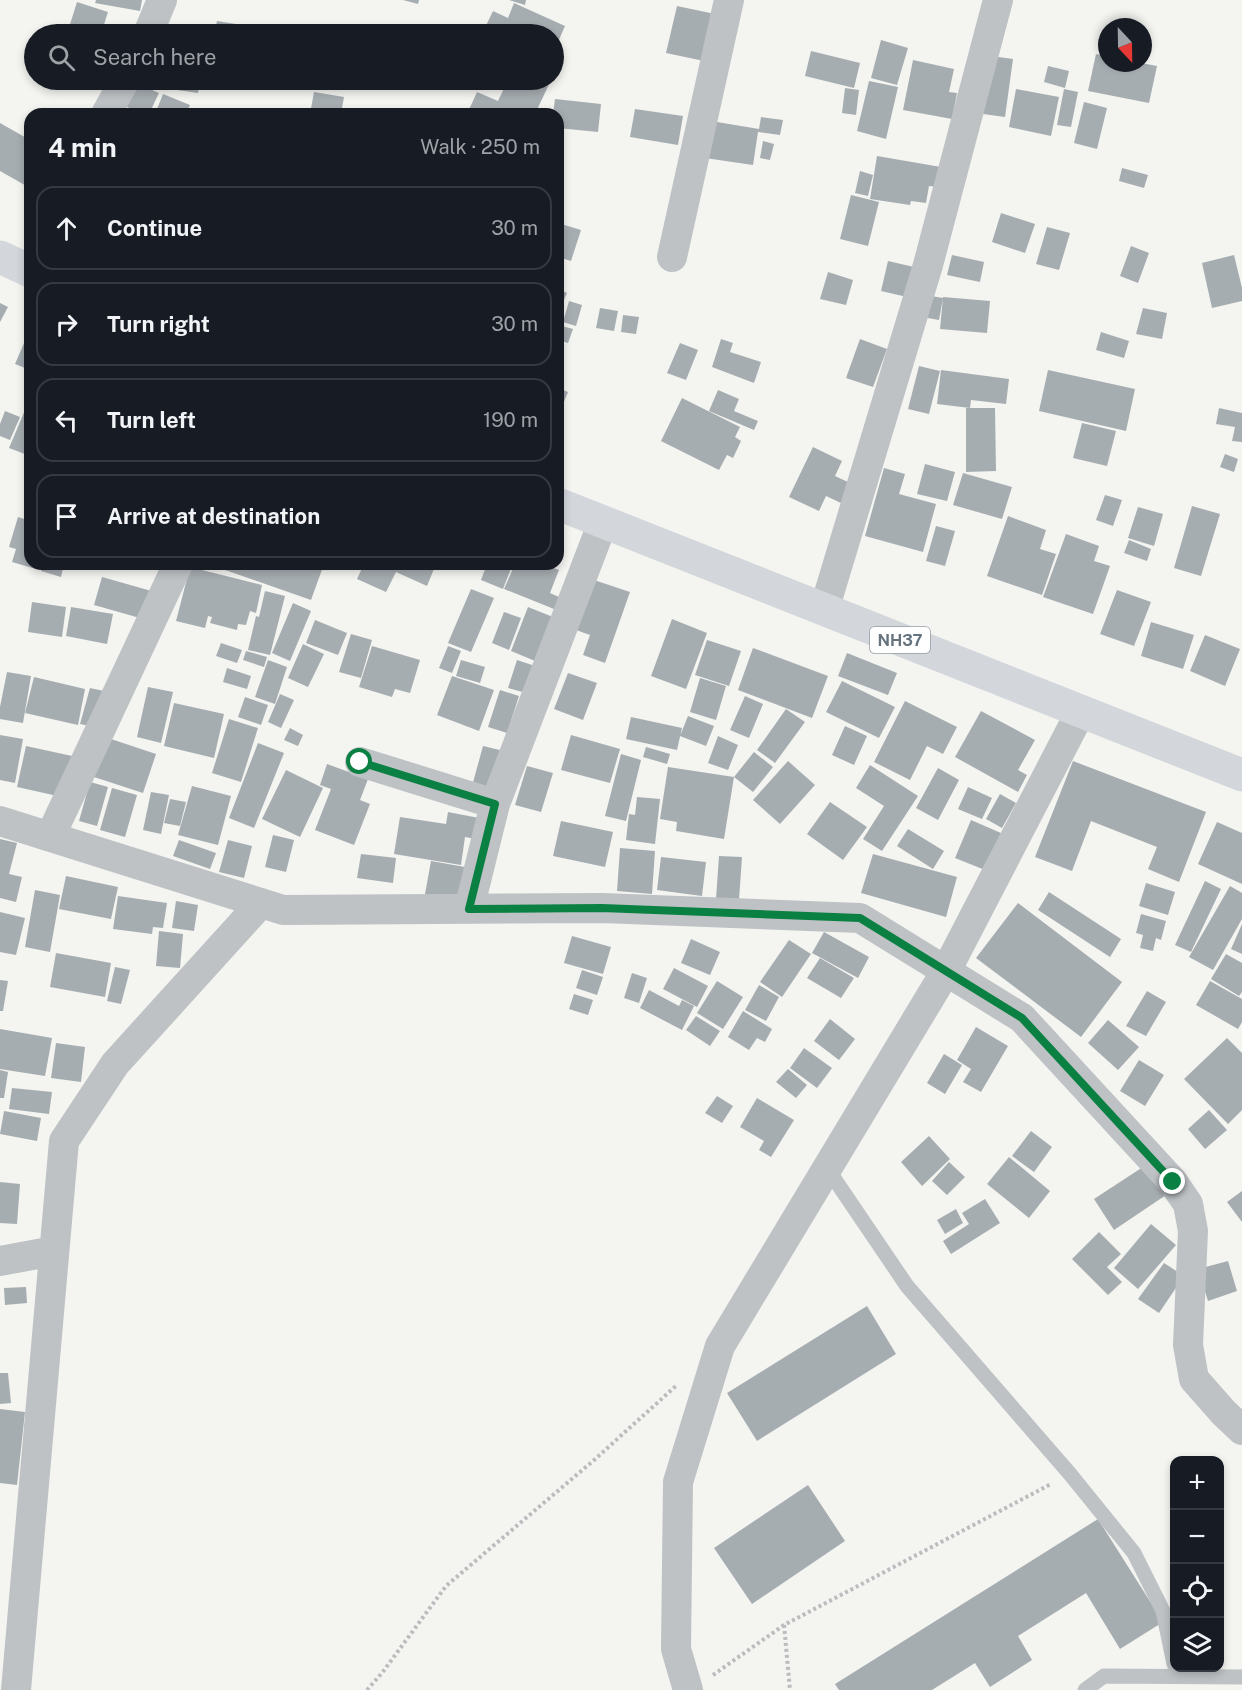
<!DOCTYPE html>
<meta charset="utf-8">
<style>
:root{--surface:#171b24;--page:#242831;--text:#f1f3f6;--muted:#9ea1a6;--line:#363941}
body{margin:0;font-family:"Public Sans",sans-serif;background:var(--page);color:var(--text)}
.controls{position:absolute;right:18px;bottom:18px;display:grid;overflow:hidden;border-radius:12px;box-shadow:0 3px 9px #0003}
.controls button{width:54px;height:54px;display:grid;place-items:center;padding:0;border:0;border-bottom:2px solid var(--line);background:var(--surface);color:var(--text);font:30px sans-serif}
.compass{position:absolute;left:1098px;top:18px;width:54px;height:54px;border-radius:50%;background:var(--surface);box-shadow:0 3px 9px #0003;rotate:158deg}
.stop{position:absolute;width:18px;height:18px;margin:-14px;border:4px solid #0b8043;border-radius:50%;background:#fff}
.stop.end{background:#0b8043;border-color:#fff;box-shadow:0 2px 6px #0008}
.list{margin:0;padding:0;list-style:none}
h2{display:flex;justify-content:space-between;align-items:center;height:78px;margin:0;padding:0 24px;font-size:26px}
h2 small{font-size:20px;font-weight:400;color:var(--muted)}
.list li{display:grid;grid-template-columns:39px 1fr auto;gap:18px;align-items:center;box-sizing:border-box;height:84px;margin:0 12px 12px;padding:0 12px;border:2px solid var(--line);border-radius:18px}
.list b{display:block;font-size:22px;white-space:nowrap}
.list em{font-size:20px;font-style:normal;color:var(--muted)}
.icon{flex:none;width:33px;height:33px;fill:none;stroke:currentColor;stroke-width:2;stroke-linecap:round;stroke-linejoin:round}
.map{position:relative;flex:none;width:1242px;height:1690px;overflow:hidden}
.search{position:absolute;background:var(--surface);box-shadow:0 3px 9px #0003;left:24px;top:24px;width:540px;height:66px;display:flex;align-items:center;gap:15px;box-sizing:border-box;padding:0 21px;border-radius:33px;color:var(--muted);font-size:22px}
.panel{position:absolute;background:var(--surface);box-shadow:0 3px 9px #0003;left:24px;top:108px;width:540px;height:462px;border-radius:18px}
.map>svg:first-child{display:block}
.building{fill:#a6adb1}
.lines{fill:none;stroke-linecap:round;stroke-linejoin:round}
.path{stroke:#babcbe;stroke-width:4;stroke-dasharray:3 3;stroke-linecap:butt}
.service{stroke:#bec2c5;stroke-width:15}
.minor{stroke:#bec2c5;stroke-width:30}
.trunk{stroke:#d3d7db;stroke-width:33}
.route{stroke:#0b8043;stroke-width:8}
.labels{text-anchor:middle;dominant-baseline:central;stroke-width:6;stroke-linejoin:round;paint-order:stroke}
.shield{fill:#fff;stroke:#949ea5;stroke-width:1.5}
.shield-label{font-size:16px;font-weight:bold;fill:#66747f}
</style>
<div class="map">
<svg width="1242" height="1690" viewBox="0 0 1242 1690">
<rect width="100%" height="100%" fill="#f4f4f1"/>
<path class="building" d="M96 0H142L140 11 95 3Z
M403 0H419L418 4Z
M509 0H526L525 5Z
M77 2 108 12 101 34H67Z
M514 3 565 26 554 51V34H482L493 11 508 18Z
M677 6 715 14 704 61 666 53Z
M217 21 242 25 240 34H214Z
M244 26 274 30 273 34H242Z
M881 40 908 48 897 85 871 78Z
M811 51 860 63 854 88 805 76Z
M1096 54 1107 56V63H1141L1157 66 1149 103 1088 91Z
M991 56 1013 59 1005 117 983 114Z
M913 60 954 69 949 92 957 93 952 119 903 110Z
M1048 66 1069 71 1065 88 1044 82Z
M158 80H200L198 93 157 87Z
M206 80H233L231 89 206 84Z
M315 80H346V84L315 81Z
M508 80H551L535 114H467L477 92 498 101Z
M869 81 898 87 886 139 857 131Z
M134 82 159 93 149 114H142L123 105Z
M845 88 859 90 856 115 842 113Z
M1016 89 1059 97 1051 136 1009 127Z
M1064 89 1078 92 1071 127 1057 125Z
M314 92 344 97 341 114H310Z
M163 94 190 105 186 114H155Z
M555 99 601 104 598 132 558 128V114H553Z
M1084 102 1107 108 1097 149 1074 143Z
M635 109 683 116 678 145 630 137Z
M761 117 783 120 780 135 758 132 753 165 705 158 711 121 759 129Z
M0 123 30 140V188L0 171Z
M763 141 774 144 770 160 760 158Z
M877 156 941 167 938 187 929 186 926 203 911 201 910 205 870 199Z
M1122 168 1148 175 1144 188 1119 181Z
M860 171 873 175 868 196 855 193Z
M851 195 879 202 868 246 840 239Z
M1001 213 1035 224 1025 253 992 242Z
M558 223 581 230 571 261 558 257Z
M1047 227 1070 233 1059 270 1036 264Z
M1131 246 1149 253 1138 283 1120 276Z
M952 255 984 262 980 282 947 275Z
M1234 255 1242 288V301L1212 308 1202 263Z
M888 261 914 267 907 297 881 291Z
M828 272 853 280 846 305 820 299Z
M558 289 567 293 558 312Z
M925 295 943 298 939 320 922 317Z
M943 297 990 301 987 333 940 329Z
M569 301 582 305 576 326 563 322Z
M0 303 8 307 0 322Z
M600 308 618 311 614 331 596 328Z
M1143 308 1167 313 1162 339 1136 334Z
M623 315 639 317 636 334 621 332Z
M558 325 573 329 568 343 558 340Z
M30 329V370L15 364Z
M1101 332 1129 341 1124 358 1096 350Z
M721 339 733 343 730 352 761 362 754 383 712 367Z
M860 339 887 349 873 387 846 378Z
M680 343 698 350 686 380 667 373Z
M919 366 940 371 929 414 908 409Z
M941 370 1009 379 1006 404 971 400 970 408 937 404Z
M1048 370 1135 389 1126 431 1039 411Z
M558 388 568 392 558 416Z
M718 390 739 399 734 411 758 421 754 430 709 411Z
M682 398 740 427 735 437 741 441 733 458 727 455 719 470 661 441Z
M28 403 30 404V456L9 448Z
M966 408H995L996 471 966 472Z
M1219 408 1242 413V442L1232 441 1235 427 1216 424Z
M5 411 20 417 10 440 0 436V424Z
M1082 423 1116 431 1107 466 1073 458Z
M813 447 842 461 835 476 850 483 841 503 826 496 819 511 789 497Z
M1225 454 1238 459 1234 472 1220 467Z
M925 464 955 472 947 501 917 494Z
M884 468 905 474 899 494 936 504 923 552 865 536Z
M963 473 1012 487 1002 519 953 505Z
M1105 495 1122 500 1113 526 1096 520Z
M1192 506 1220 514 1201 576 1174 568Z
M1138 507 1163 514 1154 546 1128 538Z
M1008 516 1046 530 1040 549 1056 554 1042 595 987 576Z
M18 517 30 521V564H38L36 569 12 562 16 549 9 547Z
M936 526 955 531 945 566 926 561Z
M1066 534 1099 546 1094 561 1110 566 1093 614 1043 597Z
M1129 540 1151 549 1147 561 1124 553Z
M43 564H64L61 577 41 571Z
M208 564H324L311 600Z
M364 564H436L427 586 396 572 386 592 357 579Z
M487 564H507L512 566 503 589 481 580Z
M515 564H543L559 570 550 593 559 597 554 609 504 589Z
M190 567 262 585 256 613 250 611 246 625 238 624 237 630 210 623 212 617 208 616 205 628 176 621Z
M102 577 155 592 147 620 94 605Z
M594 580 630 592 605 663 583 655 590 635 576 630Z
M471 589 494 598 471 652 448 643Z
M1117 590 1151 602 1134 646 1100 634Z
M265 591 285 596 270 655 248 650 256 616 259 617Z
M32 602 66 607 62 637 28 632Z
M293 603 311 611 290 661 272 653Z
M71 607 113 614 107 644 66 636Z
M528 607 558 619 540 663 511 651Z
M504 612 521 618 509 650 492 643Z
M672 619 707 633 686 689 651 676Z
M315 620 347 633 338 655 306 643Z
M1151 622 1194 635 1183 669 1141 656Z
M351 634 372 640 361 678 339 672Z
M1205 635 1240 649 1225 686 1190 671Z
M707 640 741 651 729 686 695 675Z
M221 643 242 650 237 663 216 656Z
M303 644 324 654 308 687 288 678Z
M372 646 420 660 410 693 395 689 392 697 359 687Z
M448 646 461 651 452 673 439 668Z
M753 648 828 676 812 718 738 690Z
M246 651 267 657 264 667 243 660Z
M847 653 897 673 888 695 838 676Z
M268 660 287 667 275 704 255 697Z
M461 660 485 667 480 683 456 676Z
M517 660 535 666 526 693 508 688Z
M227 668 251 676 247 689 223 682Z
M7 672 31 676 23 723 0 719V707Z
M568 673 597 683 583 720 554 709Z
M452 676 494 690 479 731 437 715Z
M34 677 85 689 78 725 25 713Z
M700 678 726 686 716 720 690 712Z
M842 681 895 707 879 738 826 712Z
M148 687 173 692 161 743 137 737Z
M90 688 104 691 95 727 80 724Z
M500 690 519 696 507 733 488 727Z
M280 694 294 700 281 728 268 722Z
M745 696 763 704 749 738 730 730Z
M245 697 268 705 261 725 238 717Z
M905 701 957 727 943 754 927 746 910 780 874 762Z
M174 703 224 714 214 758 164 746Z
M786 709 805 722 775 763 757 750Z
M981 711 1035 740 1018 770 1027 775 1018 792 955 757Z
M688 716 714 726 706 746 680 736Z
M631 717 682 728 677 750 626 739Z
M229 719 258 728 241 782 212 773Z
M845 726 867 736 854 765 832 755Z
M290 728 303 735 298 746 284 740Z
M0 735 23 739 15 783 0 780Z
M571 735 620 749 610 783 561 770Z
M718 736 738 745 728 770 708 763Z
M108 738 156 754 143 793 94 777Z
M258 743 284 753 254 828 229 818Z
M26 746 72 756 62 797 17 787Z
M483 746 500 750 489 790 472 786Z
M646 747 670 754 667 764 643 757Z
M754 752 773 767 753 792 734 777Z
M621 754 641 760 626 821 605 816Z
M788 761 815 785 780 824 753 800Z
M1073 761 1206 812 1179 882 1148 869 1157 847 1091 821 1072 871 1035 857Z
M327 764 368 779 360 800 370 804 354 845 315 830 331 789 320 785Z
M870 765 918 796 882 851 863 839 884 806 856 788Z
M527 766 553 773 541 812 515 805Z
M668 767 734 777 724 839 676 831 677 822 660 819Z
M938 768 959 780 938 820 916 808Z
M286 770 323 788 300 837 262 819Z
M90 782 108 787 97 826 79 821Z
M192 786 231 796 218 845 178 835Z
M968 787 992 798 982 819 958 809Z
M112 788 137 795 125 837 100 830Z
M151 792 169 795 161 834 143 830Z
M1000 794 1016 803 1002 828 986 819Z
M637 797 660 799 655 844 626 840 629 814 635 815Z
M170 799 186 802 180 826 164 823Z
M830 802 867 827 843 860 807 834Z
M448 812 479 818 475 839 465 837 461 865 394 854 400 817 446 824Z
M971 820 1001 833 985 870 955 858Z
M561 821 613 832 605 867 553 856Z
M1217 822 1242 833V884L1198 864Z
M908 829 944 851 933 869 897 846Z
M273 835 294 840 286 872 265 867Z
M0 839 17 843 9 874 22 877 16 902 0 898Z
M179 840 216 853 210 869 173 856Z
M228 840 252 846 244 878 219 872Z
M620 848 655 851 652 894 617 891Z
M361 854 396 858 393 883 357 878Z
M873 854 957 877 946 917 861 893Z
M719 856 742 857 739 900 716 899Z
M661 857 706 862 702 896 657 890Z
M431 861 465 867 459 899 425 894Z
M66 876 118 887 111 919 59 909Z
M1205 881 1221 889 1191 952 1175 945Z
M1146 883 1175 892 1168 915 1139 906Z
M1230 886 1242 893V919L1213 970 1189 957Z
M35 890 60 895 50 952 25 947Z
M1049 892 1121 939 1110 957 1038 910Z
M118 896 167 903 163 928 153 927 152 934 113 929Z
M176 901 198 905 194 931 172 928Z
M1018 903 1122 982 1081 1037 976 958Z
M0 912 25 918 16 955 0 952Z
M1141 914 1166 921 1161 940 1156 938 1153 951 1140 948 1143 935 1136 933Z
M1242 924V954L1231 949Z
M159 931 183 934 180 968 156 966Z
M824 932 869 957 858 978 812 953Z
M572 936 611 947 603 974 564 963Z
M691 939 720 952 710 975 681 963Z
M789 940 811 954 782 997 760 982Z
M56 953 111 963 105 997 50 987Z
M1226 954 1242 963V992L1239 996 1211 979Z
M820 958 854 978 841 998 807 978Z
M115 967 130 970 121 1004 107 1001Z
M674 968 708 986 697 1007 663 989Z
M582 970 603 977 597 995 576 988Z
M632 973 647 978 639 1003 624 998Z
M0 980 8 981 3 1011H0Z
M717 981 743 997 723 1029 697 1013Z
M1210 981 1242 999V1022L1238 1029 1196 1005Z
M759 985 779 997 766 1021 745 1010Z
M649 990 679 1006 682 1000 694 1006 682 1030 640 1008Z
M1147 991 1166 1002 1146 1036 1126 1026Z
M574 994 593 1000 588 1015 569 1009Z
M743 1011 772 1029 765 1042 757 1038 749 1050 728 1037Z
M696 1016 720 1031 710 1046 686 1030Z
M830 1019 855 1039 839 1060 814 1041Z
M1108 1020 1139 1047 1118 1070 1088 1043Z
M976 1027 1008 1046 981 1092 963 1082 971 1069 957 1060Z
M0 1029 52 1038 45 1076 0 1069Z
M1227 1038 1242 1053V1110L1228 1124 1184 1079Z
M56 1043 85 1047 81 1082 51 1078Z
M804 1048 832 1068 817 1088 790 1068Z
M944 1054 962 1065 945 1094 927 1083Z
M1139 1060 1164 1075 1145 1106 1120 1091Z
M788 1069 807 1085 796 1098 776 1082Z
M0 1070 8 1072 4 1098H0Z
M12 1088 52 1092 49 1114 9 1109Z
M717 1096 733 1106 722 1123 705 1113Z
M757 1098 794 1120 771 1157 759 1150 764 1141 740 1127Z
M1209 1110 1227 1130 1205 1149 1188 1129Z
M4 1111 41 1118 37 1141 0 1134Z
M1031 1131 1052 1147 1034 1172 1012 1156Z
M929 1136 950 1159 922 1186 901 1162Z
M1009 1157 1050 1191 1029 1218 987 1184Z
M949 1162 965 1177 947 1195 932 1181Z
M1149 1163 1169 1193 1114 1230 1094 1199Z
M0 1182 20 1184 17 1224 0 1223Z
M1242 1191V1222L1227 1202Z
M985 1199 1000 1223 951 1254 943 1241 969 1224 962 1213Z
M956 1209 963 1223 945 1234 937 1220Z
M1151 1224 1176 1245 1138 1289 1114 1268Z
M1099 1232 1121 1254 1107 1267 1122 1282 1108 1295 1072 1259Z
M1228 1261 1237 1291 1208 1301 1198 1269Z
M1164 1263 1184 1276 1159 1313 1138 1299Z
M26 1287 27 1303 5 1305 4 1288Z
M867 1306 896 1354 757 1441 727 1393Z
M0 1373H8L11 1403 0 1404Z
M0 1409 25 1412 17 1485 0 1483Z
M808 1485 845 1541 752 1604 714 1548Z
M1098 1519 1163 1622 1120 1649 1086 1593 1018 1636 1032 1660 990 1687 975 1663 932 1690H839L835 1684Z"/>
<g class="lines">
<path class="path" d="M784 1625 790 1690
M713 1675 784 1625 1051 1484
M367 1690 382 1673 446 1586 593 1461 677 1385"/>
<path class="service" d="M827 1168 907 1286 1070 1474 1134 1553 1163 1611 1174 1664
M1085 1690 1104 1676 1242 1677"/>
<path class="minor" d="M148 34 162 0
M106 114 125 80
M672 257 729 0
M824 610 928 265 998 0
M360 762 495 804
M0 821 283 910 602 908 860 918 1022 1018 1173 1182 1188 1204 1193 1231 1188 1345 1194 1379 1224 1413 1242 1430
M50 837 178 564
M469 909 495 804 603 522
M0 1261 54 1251
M16 1690 64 1141 115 1064 261 903
M688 1690 676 1649 678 1482 720 1346 946 971 1081 711"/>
<path class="trunk" d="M0 257 30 271
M558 504 1242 775"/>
</g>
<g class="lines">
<path class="route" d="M360 762 495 804 469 909 602 908 860 918 1022 1018 1173 1182"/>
</g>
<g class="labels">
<rect class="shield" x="870" y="627" width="60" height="26" rx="4.5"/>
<g class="shield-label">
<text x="900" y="640">NH37</text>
</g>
</g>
</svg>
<div class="controls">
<button>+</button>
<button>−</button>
<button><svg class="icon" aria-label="locate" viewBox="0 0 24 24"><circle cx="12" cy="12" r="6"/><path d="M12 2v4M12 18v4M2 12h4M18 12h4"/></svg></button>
<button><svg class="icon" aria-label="layers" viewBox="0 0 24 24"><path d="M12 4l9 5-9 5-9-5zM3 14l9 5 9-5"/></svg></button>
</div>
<svg class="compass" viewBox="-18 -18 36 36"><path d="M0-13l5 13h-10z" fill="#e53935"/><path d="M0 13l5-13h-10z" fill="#9ea1a6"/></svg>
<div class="stop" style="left:360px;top:762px"></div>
<div class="stop end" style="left:1173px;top:1182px"></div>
<div class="search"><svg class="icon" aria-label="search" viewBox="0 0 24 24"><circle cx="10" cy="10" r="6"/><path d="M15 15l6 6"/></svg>Search here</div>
<section class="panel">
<h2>4 min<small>Walk · 250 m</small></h2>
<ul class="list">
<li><svg class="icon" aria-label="ahead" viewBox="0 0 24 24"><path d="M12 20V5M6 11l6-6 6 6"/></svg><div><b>Continue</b></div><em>30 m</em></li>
<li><svg class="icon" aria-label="right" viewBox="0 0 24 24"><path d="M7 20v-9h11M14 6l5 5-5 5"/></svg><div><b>Turn right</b></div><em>30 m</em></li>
<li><svg class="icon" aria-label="left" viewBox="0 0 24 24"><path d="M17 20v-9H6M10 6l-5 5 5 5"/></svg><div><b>Turn left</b></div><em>190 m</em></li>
<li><svg class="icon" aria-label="arrive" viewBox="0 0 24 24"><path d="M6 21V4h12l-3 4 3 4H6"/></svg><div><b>Arrive at destination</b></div></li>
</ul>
</section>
</div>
